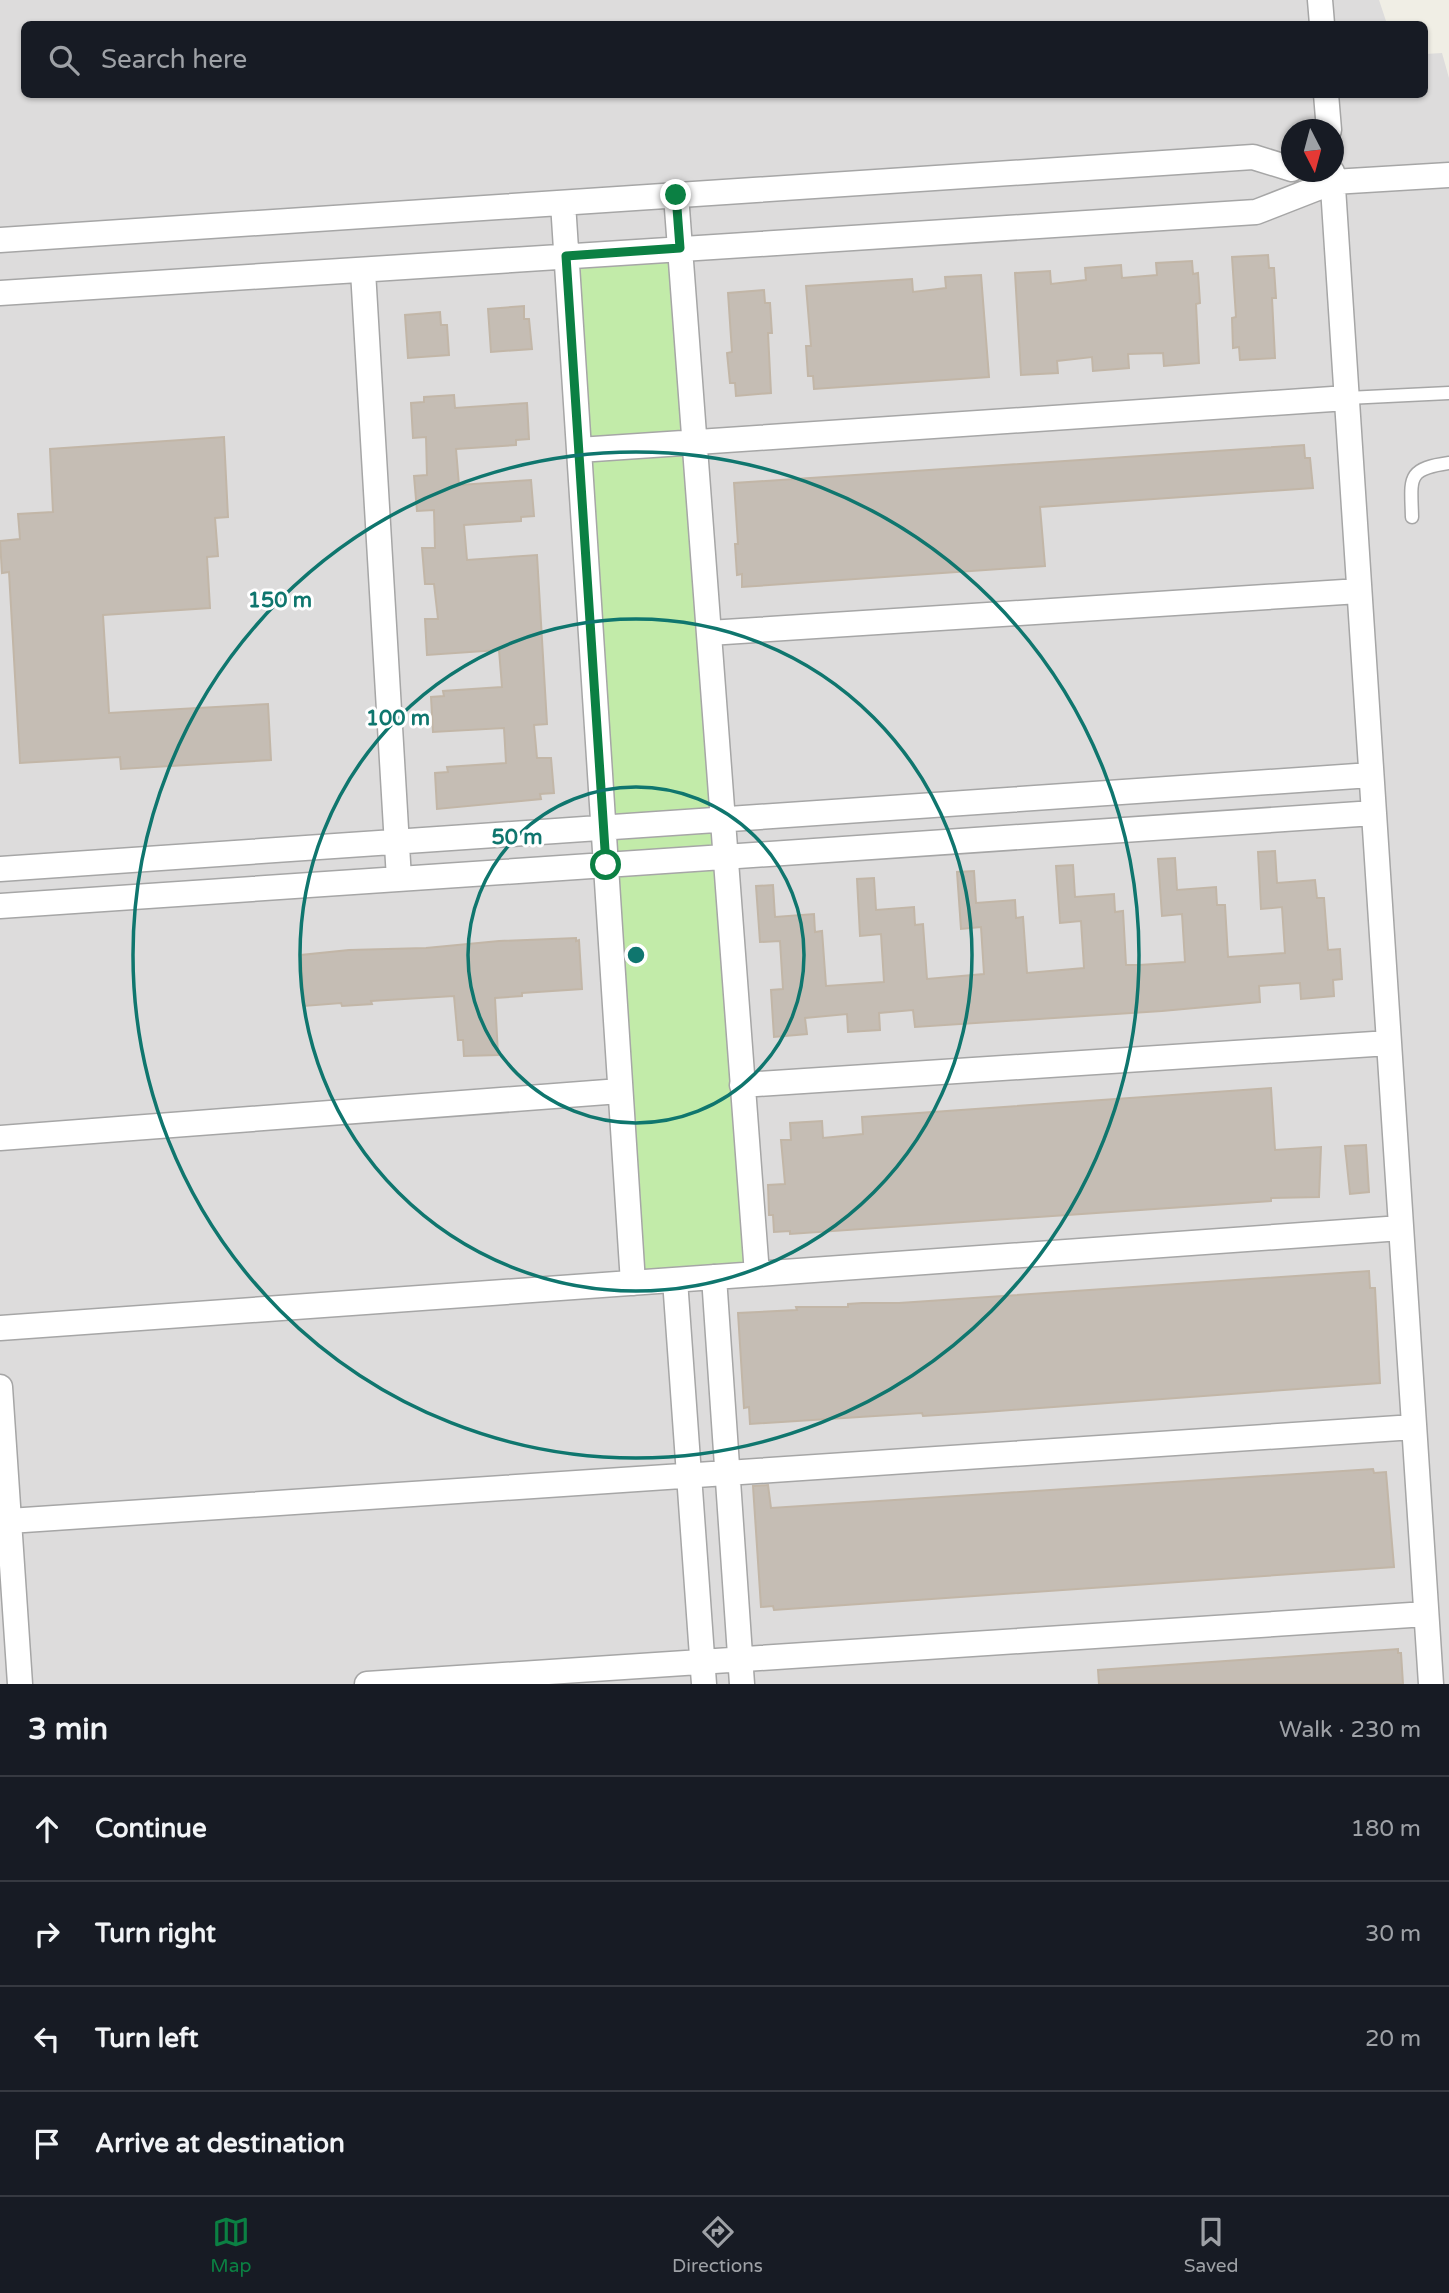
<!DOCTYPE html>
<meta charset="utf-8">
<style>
:root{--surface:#171b24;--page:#242831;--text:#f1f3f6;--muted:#9ea1a6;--line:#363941;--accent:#0b8043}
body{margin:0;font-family:"Varela Round",sans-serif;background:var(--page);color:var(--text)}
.compass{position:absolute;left:1281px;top:119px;width:63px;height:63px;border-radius:50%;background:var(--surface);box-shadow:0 2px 5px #0004;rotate:174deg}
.stop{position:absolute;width:21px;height:21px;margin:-16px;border:5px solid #0b8043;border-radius:50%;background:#fff}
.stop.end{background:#0b8043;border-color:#fff;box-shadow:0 2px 7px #0008}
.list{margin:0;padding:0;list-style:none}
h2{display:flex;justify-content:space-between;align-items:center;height:91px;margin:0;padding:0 28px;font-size:30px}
h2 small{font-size:23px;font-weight:400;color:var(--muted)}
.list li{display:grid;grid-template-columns:46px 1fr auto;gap:21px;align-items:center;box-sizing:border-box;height:105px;padding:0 28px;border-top:2px solid var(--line)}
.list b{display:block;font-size:26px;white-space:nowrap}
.list em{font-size:23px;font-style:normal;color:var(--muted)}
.icon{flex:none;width:38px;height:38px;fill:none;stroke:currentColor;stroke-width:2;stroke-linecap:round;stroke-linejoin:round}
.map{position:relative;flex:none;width:1449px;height:1684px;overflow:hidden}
.search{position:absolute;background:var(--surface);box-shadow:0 2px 5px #0004;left:21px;right:21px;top:21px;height:77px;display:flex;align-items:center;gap:18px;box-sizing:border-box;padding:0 24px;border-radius:10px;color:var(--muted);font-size:26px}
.sheet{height:511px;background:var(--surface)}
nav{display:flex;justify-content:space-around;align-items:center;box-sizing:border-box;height:98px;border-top:2px solid var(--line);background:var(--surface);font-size:19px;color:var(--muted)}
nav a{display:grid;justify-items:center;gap:4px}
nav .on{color:var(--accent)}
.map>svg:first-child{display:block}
.residential{fill:#dddcdc;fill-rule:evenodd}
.grass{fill:#c2eba9}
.building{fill:#c5bdb4;stroke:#c2b6a7;stroke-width:2}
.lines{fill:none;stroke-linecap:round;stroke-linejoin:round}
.lane-casing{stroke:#a6a6a6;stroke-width:15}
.street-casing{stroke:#a6a6a6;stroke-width:27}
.lane{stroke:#fff;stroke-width:12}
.street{stroke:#fff;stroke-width:24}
.route{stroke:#0b8043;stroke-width:9}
.ring{fill:none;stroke:#0f766e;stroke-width:3.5}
.centre{fill:#0f766e;stroke:#fff;stroke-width:3.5}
.ring-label{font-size:21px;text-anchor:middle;font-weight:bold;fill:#0f766e;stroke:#fff;stroke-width:6;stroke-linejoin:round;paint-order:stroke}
</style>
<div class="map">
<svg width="1449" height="1684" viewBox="0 0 1449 1684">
<rect width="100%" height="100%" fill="#f0eee5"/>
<path class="residential" d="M0 0H1379L1387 24H24V94H1424L1425 54 1442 53 1449 78V1684H0ZM1292 130H1334V172H1292Z"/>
<path class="grass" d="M680 248 757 1274 633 1283 566 255Z"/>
<path class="building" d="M1268 255 1269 268H1274L1276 298H1272L1275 358 1240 360 1239 347 1233 348 1232 318 1236 317 1232 257Z
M1192 261 1193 274 1198 273 1200 303 1196 304 1199 363 1164 366 1163 353 1128 354 1129 368 1093 371 1092 357 1057 361 1058 373 1021 375 1015 273 1050 271 1051 284 1086 280 1085 268 1121 265 1122 278 1157 275 1156 263Z
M981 275 989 377 814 389 813 376H808L806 346H811L806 286 912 279 913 292 946 288 945 277Z
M764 290 765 303H770L772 333H768L771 393 736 396 735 383H730L727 353 732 352 728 293Z
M524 306V319H529L532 349 491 352 488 309Z
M440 312 441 325H447L449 355 408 358 405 315Z
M454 395 455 408 527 403 529 439 516 440V445L456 449 459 485 531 480 534 516 521 517V521L464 525 467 560 537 555 547 724 534 725 537 758H551L554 793 540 794 541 799 437 809 435 773 448 772 447 767 506 763 504 728 433 732 431 697 444 696 443 691 502 687 499 650 427 655 425 619H438L434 584H425L422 548H435L434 510 417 511 414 476 427 475 426 437 413 438 411 403 424 402V397Z
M224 437 228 517 215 518 218 556 207 557 210 608 103 615 109 713 268 704 271 760 121 769 120 757 20 763 9 572 2 573 0 541 20 539 18 514 53 512 50 449Z
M1304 445 1305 458H1310L1313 488 1040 507 1045 566 742 587V574L737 575 735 544H738L734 483Z
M1275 851 1277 883 1315 880 1317 898H1324L1328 950 1340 949 1342 979 1333 980 1334 996 1301 999 1300 983 1259 986 1260 1002 1162 1011 915 1027 913 1010 879 1013 880 1030 848 1032 847 1014 805 1018 807 1034 774 1037 771 990 783 989 780 941 760 942 756 886 773 885 775 917 814 914 815 932 822 931 826 986 884 982 881 934 860 936 857 879 874 878 876 910 914 907 915 925 923 924 927 979 984 974 981 927 961 929 957 872 974 871 976 903 1015 900 1016 918 1023 917 1027 973 1084 968 1081 921 1060 923 1056 866 1073 865 1075 897 1114 894 1115 912 1123 911 1126 965H1139L1185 962 1182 914 1162 916 1158 859 1175 858 1177 890 1216 887 1217 905H1225L1228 957 1285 953 1282 907 1261 909 1258 852Z
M576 938V941L579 940 582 989 522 993V996L495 998 498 1055 464 1056 463 1040H458L454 996 371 1001 372 1004 342 1006 341 1003 304 1006 301 955 349 950 426 948 499 941Z
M1271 1088 1275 1150 1321 1147 1319 1197 1271 1198V1201L790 1234V1231L774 1232 773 1215H769L768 1185 785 1184 781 1140H791L790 1123 822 1121 823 1138 863 1134 862 1117Z
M1366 1145 1369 1192 1350 1194 1345 1146Z
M1369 1271 1370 1288H1375L1380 1383 985 1412 923 1416 922 1413 750 1424 749 1407 744 1408 738 1313 797 1310 796 1307H848V1304L862 1303H899Z
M1373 1469 1374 1473 1386 1472 1394 1567 802 1608 774 1610 773 1606 761 1607 753 1486 768 1485 771 1508Z
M1398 1649V1653H1401L1403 1684H1099L1098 1670Z"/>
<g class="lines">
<g class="lane-casing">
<path id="lane" d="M1347 398 1449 393
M1412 517C1411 478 1406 469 1449 463"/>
</g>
<g class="street-casing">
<path id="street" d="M1320 0 1322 24
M1326 94 1329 130
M1332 172 1431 1684
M676 195 757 1274
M563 203 633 1283
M0 240 1253 157 1292 169
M363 271 399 879
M0 293 1256 212 1333 182 1449 175
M579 450 1347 398
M709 633 1359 591
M0 869 1371 775
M0 906 1374 813
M742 1085 1389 1043
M0 1138 620 1091
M714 1277 742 1684
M675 1280 704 1684
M0 1328 1401 1228
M0 1387 20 1684
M9 1521 1414 1427
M367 1684 1426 1614"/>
</g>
<use href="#lane" class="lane"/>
<use href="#street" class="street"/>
</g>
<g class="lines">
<path class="route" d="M606 865 566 256 680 248 676 195"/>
</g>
<g class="ring">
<circle cx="636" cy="955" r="168"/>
<circle cx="636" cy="955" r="336"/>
<circle cx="636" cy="955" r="503"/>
</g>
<circle cx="636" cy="955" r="10" class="centre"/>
<g class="ring-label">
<text x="280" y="607">150 m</text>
<text x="398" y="725">100 m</text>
<text x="517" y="844">50 m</text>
</g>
</svg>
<svg class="compass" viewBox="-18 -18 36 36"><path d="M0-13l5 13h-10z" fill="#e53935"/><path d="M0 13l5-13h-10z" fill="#9ea1a6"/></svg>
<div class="stop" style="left:606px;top:865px"></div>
<div class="stop end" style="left:676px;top:195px"></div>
<div class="search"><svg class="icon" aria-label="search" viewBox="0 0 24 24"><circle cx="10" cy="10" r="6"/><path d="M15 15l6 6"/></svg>Search here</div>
</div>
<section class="sheet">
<h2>3 min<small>Walk · 230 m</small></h2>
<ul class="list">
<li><svg class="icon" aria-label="ahead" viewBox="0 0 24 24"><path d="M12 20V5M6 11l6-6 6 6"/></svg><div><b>Continue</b></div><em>180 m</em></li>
<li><svg class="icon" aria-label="right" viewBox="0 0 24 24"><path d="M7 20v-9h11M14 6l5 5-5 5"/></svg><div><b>Turn right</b></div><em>30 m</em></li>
<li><svg class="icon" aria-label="left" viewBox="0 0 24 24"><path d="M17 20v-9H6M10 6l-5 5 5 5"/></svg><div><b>Turn left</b></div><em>20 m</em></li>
<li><svg class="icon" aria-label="arrive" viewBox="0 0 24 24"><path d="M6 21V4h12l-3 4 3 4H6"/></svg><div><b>Arrive at destination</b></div></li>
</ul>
</section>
<nav>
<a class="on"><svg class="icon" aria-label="map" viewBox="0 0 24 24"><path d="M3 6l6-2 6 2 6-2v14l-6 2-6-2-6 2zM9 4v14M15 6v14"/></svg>Map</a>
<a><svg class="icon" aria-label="directions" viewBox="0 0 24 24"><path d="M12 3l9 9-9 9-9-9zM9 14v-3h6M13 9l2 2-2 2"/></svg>Directions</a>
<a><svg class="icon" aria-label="saved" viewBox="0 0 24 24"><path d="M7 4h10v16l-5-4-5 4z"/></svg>Saved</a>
</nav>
